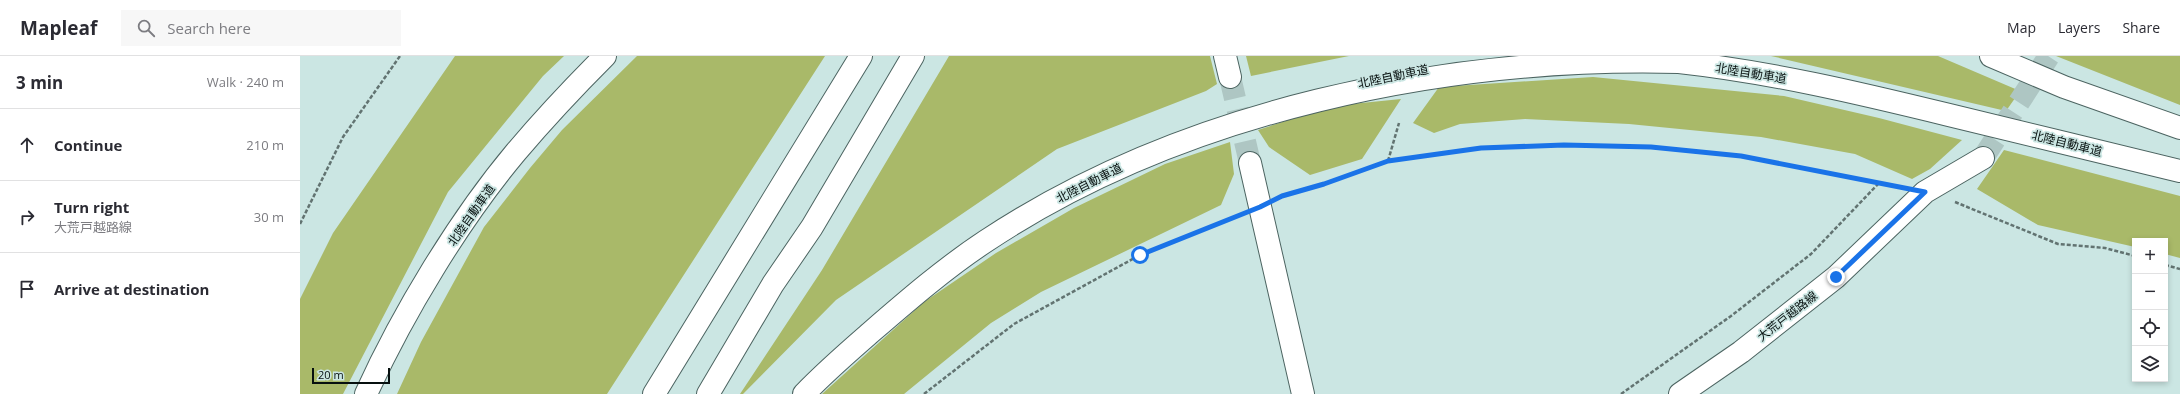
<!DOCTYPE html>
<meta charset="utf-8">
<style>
:root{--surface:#fff;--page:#f7f7f7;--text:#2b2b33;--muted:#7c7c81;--line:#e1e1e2}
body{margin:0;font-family:"Open Sans","Noto Sans JP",sans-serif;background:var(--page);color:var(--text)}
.controls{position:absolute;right:12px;bottom:12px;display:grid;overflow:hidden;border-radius:0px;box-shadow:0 2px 6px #0003}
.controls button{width:36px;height:36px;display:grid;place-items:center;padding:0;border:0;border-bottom:1px solid var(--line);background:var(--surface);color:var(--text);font:20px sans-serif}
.scale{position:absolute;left:12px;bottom:10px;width:78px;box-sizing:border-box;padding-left:4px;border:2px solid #07100f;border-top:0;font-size:11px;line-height:14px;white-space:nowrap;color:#07100f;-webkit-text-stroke:3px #cbe6e3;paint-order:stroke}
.stop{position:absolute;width:12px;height:12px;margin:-9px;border:3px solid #1a73e8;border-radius:50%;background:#fff}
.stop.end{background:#1a73e8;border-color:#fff;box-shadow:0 1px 4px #0008}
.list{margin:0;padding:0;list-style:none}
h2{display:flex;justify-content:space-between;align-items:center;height:52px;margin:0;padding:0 16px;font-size:17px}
h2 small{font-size:13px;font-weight:400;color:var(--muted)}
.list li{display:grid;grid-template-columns:26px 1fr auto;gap:12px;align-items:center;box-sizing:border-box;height:72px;padding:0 16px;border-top:1px solid var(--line)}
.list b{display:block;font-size:15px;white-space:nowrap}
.list p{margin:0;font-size:13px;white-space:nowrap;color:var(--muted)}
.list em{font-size:13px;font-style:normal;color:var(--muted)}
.icon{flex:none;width:22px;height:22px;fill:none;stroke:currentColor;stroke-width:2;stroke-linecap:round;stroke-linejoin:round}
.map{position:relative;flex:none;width:1880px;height:338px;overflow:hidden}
header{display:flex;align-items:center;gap:24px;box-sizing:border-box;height:56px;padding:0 20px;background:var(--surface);border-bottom:1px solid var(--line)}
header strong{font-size:19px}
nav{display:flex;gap:22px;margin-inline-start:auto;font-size:14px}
.search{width:280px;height:36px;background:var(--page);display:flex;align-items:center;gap:10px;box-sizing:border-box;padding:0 14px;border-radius:0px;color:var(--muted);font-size:15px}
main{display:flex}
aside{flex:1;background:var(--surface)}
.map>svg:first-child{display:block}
.forest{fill:#a9b969}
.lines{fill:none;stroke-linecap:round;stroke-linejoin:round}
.street-tunnel{stroke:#aec6c3;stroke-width:22;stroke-dasharray:22 11;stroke-linecap:butt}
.secondary-tunnel{stroke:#aec6c3;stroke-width:22;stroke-dasharray:22 11;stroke-linecap:butt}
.street-casing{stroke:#4c6461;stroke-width:24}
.secondary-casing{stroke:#4c6461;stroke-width:24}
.highway-casing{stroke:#4c6461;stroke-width:24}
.path{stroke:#627371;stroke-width:2.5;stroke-dasharray:4 2;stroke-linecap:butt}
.street{stroke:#fff;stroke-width:22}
.secondary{stroke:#fff;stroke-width:22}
.highway{stroke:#fff;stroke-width:22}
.route{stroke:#1a73e8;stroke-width:5}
.labels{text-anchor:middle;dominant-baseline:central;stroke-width:3.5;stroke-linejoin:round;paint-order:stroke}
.street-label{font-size:12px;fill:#07100f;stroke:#cbe6e3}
</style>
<header>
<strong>Mapleaf</strong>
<div class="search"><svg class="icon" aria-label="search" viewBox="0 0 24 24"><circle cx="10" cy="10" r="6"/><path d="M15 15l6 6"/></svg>Search here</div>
<nav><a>Map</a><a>Layers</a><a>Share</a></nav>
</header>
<main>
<aside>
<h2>3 min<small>Walk · 240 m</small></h2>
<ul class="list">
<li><svg class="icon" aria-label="ahead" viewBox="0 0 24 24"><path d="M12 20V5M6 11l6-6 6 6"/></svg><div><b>Continue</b></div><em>210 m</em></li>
<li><svg class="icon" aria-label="right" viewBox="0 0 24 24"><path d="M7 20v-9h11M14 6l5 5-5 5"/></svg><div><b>Turn right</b><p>大荒戸越路線</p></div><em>30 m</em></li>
<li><svg class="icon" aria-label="arrive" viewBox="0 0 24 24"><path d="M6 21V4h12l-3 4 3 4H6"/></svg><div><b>Arrive at destination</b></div></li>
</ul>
</aside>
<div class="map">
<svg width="1880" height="338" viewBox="0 0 1880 338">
<rect width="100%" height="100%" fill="#cbe6e3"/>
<path class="forest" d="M155 0H264L243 20 148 136 43 338H0V243L33 177Z
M337 0H525L307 338H97L121 286 184 171 230 112 262 74Z
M649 0H910L917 28 906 35 757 93 536 244 443 338H440L522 214Z
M946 0H1049L951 20Z
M1471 0H1638L1720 35 1706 55Z
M1756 0H1880V49Z
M1293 21 1484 40 1579 62 1662 84 1630 113 1612 123 1555 98 1461 81 1329 68 1225 63 1160 68 1134 77 1113 67 1139 31Z
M1101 43 1062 103 1010 119 969 91 958 74 1032 50Z
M930 86 934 118 921 149 741 236 691 267 604 338H522L624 246 696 197 774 152 865 108Z
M1704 94 1880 140V202L1865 198V185H1835V191L1738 169 1677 133Z"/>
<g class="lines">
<path class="street-tunnel" d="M930 21 950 107"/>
<path class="secondary-tunnel" d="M1683 102 1749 0"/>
<g class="street-casing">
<path id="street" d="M925 0 930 21
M950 107 1003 338"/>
</g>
<g class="secondary-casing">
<path id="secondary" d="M1380 338 1441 296 1536 221 1625 136 1683 102"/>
</g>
<g class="highway-casing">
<path id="highway" d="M1691 0 1764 31 1880 72
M66 338C103 257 159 164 216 96 244 63 274 31 305 0
M354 338 561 0
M408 338 473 228 512 171 613 0
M504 338C525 316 547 297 570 277 607 245 645 212 686 185 882 55 1144 0 1379 6 1470 16 1559 37 1649 59 1726 78 1803 96 1880 115"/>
</g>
<path class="path" d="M1088 105 1099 67
M983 140 1024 128 1088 105 1181 92 1264 89 1351 91 1441 100 1596 130
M1655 146 1758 188 1805 192 1835 200
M0 168 43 81 100 0
M1865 209 1880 213
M624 338 714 268 840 199 937 160
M1321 338 1431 260 1511 198 1579 127"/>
<use href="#street" class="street"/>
<use href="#secondary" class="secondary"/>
<use href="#highway" class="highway"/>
</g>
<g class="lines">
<path class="route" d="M840 199 960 151 982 140 1024 128 1088 105 1181 92 1264 89 1351 91 1441 100 1625 136 1536 221"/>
</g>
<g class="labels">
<g class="street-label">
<text transform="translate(1451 17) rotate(9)">北陸自動車道</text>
<text transform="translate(1093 20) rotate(-12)">北陸自動車道</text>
<text transform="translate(1767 87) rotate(14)">北陸自動車道</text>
<text transform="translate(789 127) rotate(-27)">北陸自動車道</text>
<text transform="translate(171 159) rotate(-55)">北陸自動車道</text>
<text transform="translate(1487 260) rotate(-38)">大荒戸越路線</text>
</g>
</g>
</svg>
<div class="controls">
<button>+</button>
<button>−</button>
<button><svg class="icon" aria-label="locate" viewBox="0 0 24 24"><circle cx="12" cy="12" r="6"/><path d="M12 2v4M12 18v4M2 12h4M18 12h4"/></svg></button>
<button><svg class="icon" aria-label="layers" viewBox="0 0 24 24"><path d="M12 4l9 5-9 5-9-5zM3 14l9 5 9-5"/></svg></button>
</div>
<div class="scale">20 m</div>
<div class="stop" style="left:840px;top:199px"></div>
<div class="stop end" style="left:1536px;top:221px"></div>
</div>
</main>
